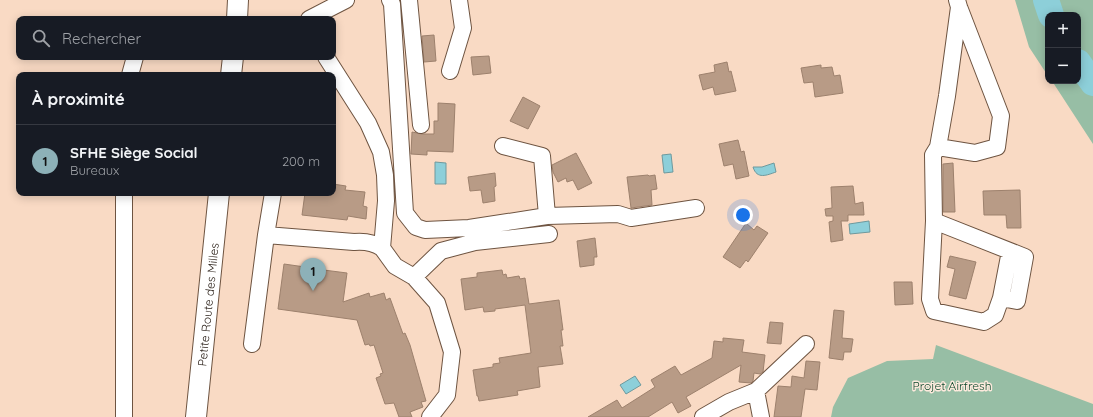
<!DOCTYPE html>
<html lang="fr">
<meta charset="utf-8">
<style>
:root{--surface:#171b24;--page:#20242c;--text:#f1f3f6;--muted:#9ea1a6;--line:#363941;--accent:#8db1b8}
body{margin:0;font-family:Quicksand,sans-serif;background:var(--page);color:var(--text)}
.controls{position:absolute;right:12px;top:12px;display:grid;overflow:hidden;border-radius:8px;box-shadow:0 2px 10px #0003}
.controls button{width:36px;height:36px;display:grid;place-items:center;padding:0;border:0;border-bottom:1px solid var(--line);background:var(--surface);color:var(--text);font:20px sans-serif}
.you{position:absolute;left:743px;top:215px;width:14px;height:14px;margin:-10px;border:3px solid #fff;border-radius:50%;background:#1a73e8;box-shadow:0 0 0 6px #1a73e833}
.badge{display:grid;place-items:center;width:26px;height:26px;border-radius:50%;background:var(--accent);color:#111;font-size:13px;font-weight:700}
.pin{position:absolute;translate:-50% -33px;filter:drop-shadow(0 1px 2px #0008)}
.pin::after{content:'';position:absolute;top:21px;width:14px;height:12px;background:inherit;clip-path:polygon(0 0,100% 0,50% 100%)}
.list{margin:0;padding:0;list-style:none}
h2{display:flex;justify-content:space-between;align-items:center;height:52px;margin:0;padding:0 16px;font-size:17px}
h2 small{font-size:13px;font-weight:400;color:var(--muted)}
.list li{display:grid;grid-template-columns:26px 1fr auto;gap:12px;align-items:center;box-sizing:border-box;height:72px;padding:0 16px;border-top:1px solid var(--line)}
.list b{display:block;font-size:15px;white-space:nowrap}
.list p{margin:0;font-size:13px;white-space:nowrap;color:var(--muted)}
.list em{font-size:13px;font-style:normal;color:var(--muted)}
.icon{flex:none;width:22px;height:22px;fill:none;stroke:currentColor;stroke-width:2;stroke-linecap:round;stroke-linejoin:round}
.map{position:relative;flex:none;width:1093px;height:417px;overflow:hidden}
.search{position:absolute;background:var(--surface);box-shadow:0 2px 10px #0003;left:16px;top:16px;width:320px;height:44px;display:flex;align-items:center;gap:10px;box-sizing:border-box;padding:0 14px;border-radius:8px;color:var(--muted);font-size:15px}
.panel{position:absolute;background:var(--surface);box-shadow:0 2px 10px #0003;left:16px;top:72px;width:320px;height:124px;border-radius:8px}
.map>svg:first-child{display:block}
.green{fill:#97bea5}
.water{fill:#8dcfd9;stroke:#6e999d}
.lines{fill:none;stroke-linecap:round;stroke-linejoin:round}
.river{stroke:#8dcfd9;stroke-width:26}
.building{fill:#b89b86;stroke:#9d816d}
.minor-casing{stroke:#6e5441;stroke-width:18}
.major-casing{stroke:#6e5441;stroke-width:22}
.minor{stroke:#fff;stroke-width:16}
.major{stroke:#fff;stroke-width:20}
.labels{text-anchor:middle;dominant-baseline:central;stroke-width:3;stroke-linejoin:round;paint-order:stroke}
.street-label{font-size:12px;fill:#251a12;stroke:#fdeadd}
.park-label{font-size:12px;fill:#0b482b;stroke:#fdeadd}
</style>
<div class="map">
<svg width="1093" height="417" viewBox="0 0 1093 417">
<rect width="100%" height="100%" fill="#f9dac4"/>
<path class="green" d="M1015 0H1093V144L1052 81H1078V15H1048V76L1029 47Z
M936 345 1093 404V417H831L833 407 848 378 887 361 933 359Z"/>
<path class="water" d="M671 154 673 172 664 173 662 155Z
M435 162 446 163V184H435Z
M774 163 776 172C767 175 757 180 753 167H762Z
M869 221 870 232 850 234 849 224Z
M635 376 641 385 626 394 620 385Z"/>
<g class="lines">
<path class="river" d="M1046 0 1051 15
M1078 62 1093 83"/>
</g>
<path class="building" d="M434 35 436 61 424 62 422 36Z
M489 56 491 73 473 75 471 57Z
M727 62 729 72 731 71 736 91 715 95 713 87 703 90 699 75 715 72 714 65Z
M821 65V68L832 67 834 76 840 75 843 93 815 97 813 82 804 83 801 68Z
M523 97 540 106 528 129 510 121Z
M438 103 455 104 453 152 427 151V155L411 154 412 132 422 134H434V121H438Z
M738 140 741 152 744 151 749 176 736 179 733 164 724 166 719 144Z
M576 153 592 183 578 190 573 180 567 182 566 178 558 182 553 172 552 165Z
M953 163 955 212H943V164Z
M495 173 496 186 494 187 495 201 483 203 481 190 470 191 468 177Z
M648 175 649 176 655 175 657 189 651 190 652 205 631 208 627 177Z
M333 184 346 186 345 190 365 192 363 206 367 207 366 219 348 216 347 220 302 215 305 193H333Z
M853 186 855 204 863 202 864 215H848V221H841L843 240 831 242 829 222 833 221V216H826L825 209 832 208 831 187Z
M1020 190 1021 228H1007L1006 215H984L983 191Z
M746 223 754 230 757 226 768 233 748 262 746 260 740 268 723 257Z
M595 238 597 257H594V265L580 267 577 241Z
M950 256 976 262 966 299 949 295 955 269 947 267Z
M305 263 316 264V269L347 273 343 302 369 293 370 297 384 293 386 300 390 298 403 334 405 333 410 345 426 401 421 402 423 407 410 412 412 417H399L394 403 385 404 376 378 381 376 380 374 383 373 374 345 370 346 369 344 365 345 357 320 278 309 284 264 305 267Z
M502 270 503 275 506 274 507 278 519 276 520 279 525 278 529 304 559 300 563 330H561L563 346H560L563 364 538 367 540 387 517 391 518 395 479 401 478 396H477L473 370 493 367V364L500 363 499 358 531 353 525 305 495 309V311L484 312 483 307 465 310 461 279 477 277V273Z
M894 282H912L913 304 895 305Z
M834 310 844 311 842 338 853 339 851 352H844L843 360 829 358Z
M770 322 783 323 781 344 767 343Z
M723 338 744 340 742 352 765 355 763 372 760 374 754 373 753 381 751 383 739 382 741 365 686 397 691 406 678 413 672 402 648 417H588L617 400 622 408 655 387 651 380 675 366 681 375 712 358 714 341 723 342Z
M806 361 820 362 817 390 805 389 801 417H774L778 386 791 387 792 376 804 378Z"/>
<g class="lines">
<g class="minor-casing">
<path id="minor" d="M390 0 392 4 405 213 416 227 425 230 469 228 547 216 618 214 631 218 696 208
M409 0 421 125
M957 0 959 7 1001 116 997 147 975 153 938 147 947 96 959 7
M309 19 346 0
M326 57 368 123 381 152 385 175 386 201 382 248 395 266 414 277 437 303 452 352 447 395 430 417
M450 71 463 28 459 0
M130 75 135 57
M503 146 542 156 547 216
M938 147 933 155 934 221 1025 257 1017 301 1001 298 1010 251
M934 221 930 299 934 311 984 322 995 315 1001 298
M266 235 273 193
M414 277 441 251 475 242 549 234
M252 344 266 235 354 242C365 241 373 242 382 248
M756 391 761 417
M124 417V193
M703 417 729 402 756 391 806 344"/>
</g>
<g class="major-casing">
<g id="major">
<path d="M237 19 238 0"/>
<path d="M231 75 233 57"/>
<path id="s1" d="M196 417 219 193"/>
</g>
</g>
<use href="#minor" class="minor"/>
<use href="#major" class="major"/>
</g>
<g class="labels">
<g class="street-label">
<text stroke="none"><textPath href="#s1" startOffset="113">Petite Route des Milles</textPath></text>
</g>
<g class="park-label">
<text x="952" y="385">Projet Airfresh</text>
</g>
</g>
</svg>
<div class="controls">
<button>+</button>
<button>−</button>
</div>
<div class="you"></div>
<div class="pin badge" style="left:313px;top:291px">1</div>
<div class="search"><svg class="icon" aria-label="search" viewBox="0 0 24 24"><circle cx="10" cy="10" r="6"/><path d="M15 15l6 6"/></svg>Rechercher</div>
<section class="panel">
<h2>À proximité<small></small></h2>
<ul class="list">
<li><span class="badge">1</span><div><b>SFHE Siège Social</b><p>Bureaux</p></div><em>200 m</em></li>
</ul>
</section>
</div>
